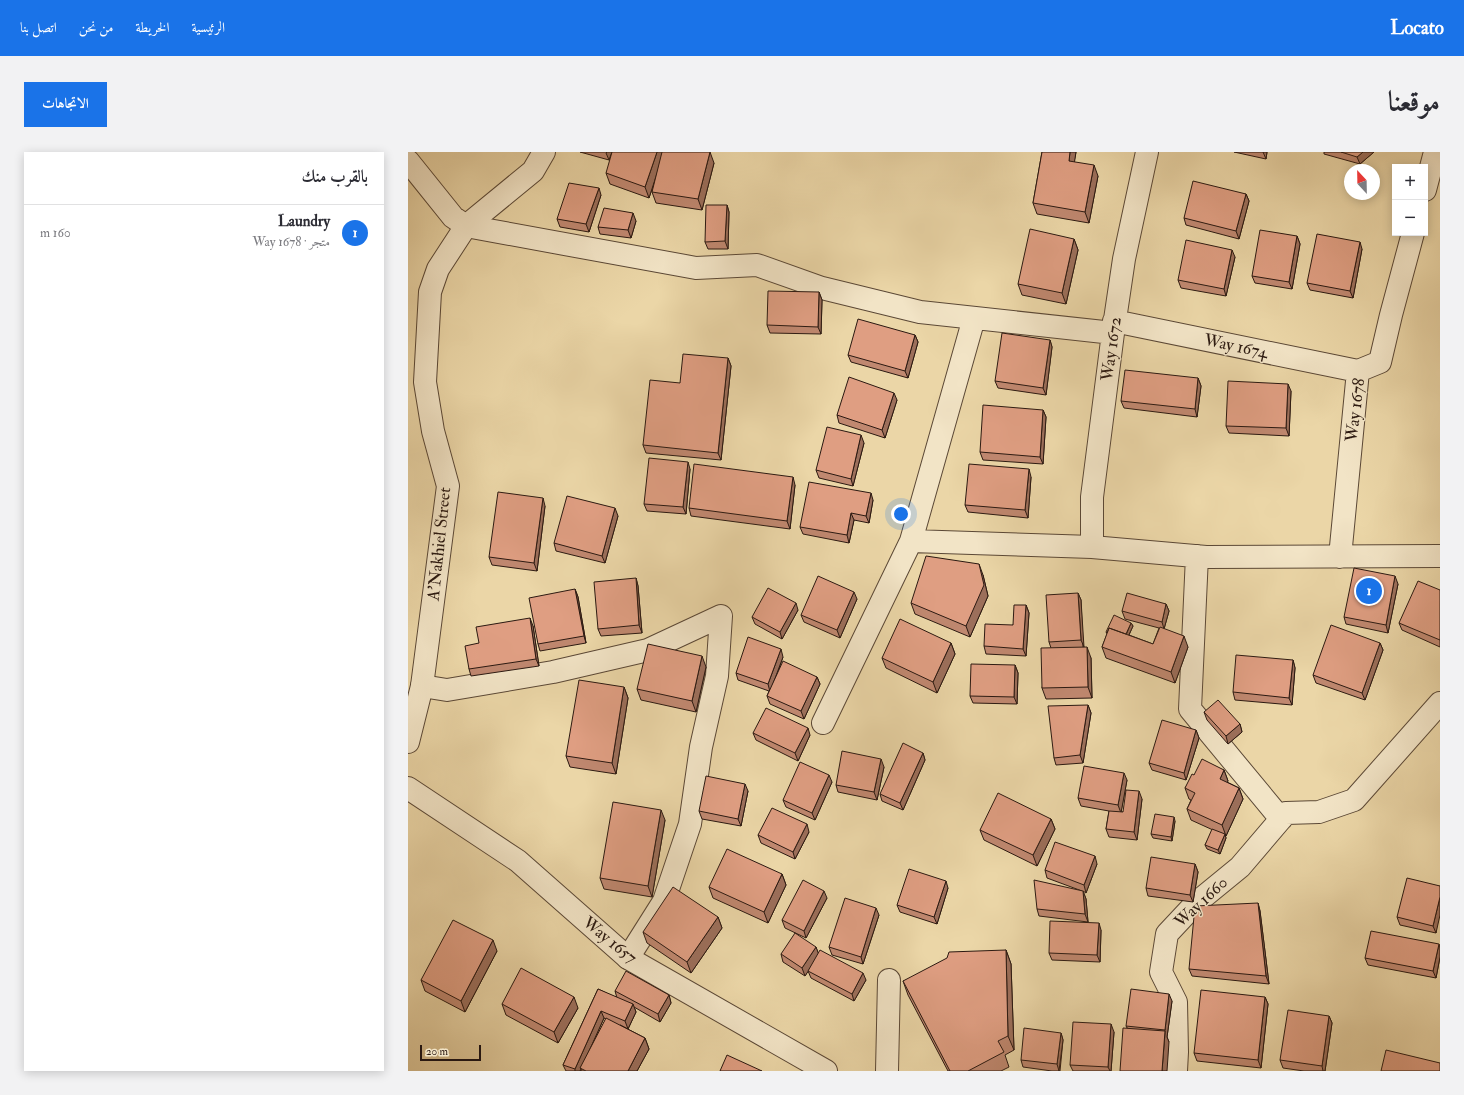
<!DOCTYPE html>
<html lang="ar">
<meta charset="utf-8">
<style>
:root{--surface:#fff;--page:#f2f2f3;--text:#2b2b33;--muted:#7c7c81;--line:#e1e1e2;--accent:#1a73e8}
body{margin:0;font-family:"IM FELL Double Pica",Amiri,serif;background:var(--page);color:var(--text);direction:rtl}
.controls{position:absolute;right:12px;top:12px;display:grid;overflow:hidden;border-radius:0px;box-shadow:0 2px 10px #0003}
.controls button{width:36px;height:36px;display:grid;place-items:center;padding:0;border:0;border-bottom:1px solid var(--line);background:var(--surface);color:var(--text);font:20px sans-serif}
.compass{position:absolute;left:936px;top:12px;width:36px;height:36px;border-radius:50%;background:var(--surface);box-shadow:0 2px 10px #0003;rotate:338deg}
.scale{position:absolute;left:12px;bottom:10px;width:61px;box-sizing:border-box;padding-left:4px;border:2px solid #2b1911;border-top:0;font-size:11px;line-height:14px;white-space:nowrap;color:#2b1911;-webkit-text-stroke:3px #f2e4c6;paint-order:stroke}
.you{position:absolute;left:493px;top:362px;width:14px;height:14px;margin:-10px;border:3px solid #fff;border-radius:50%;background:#1a73e8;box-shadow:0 0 0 6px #1a73e833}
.badge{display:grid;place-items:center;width:26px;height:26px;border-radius:50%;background:var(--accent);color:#fff;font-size:13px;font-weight:700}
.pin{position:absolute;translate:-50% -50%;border:2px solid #fff;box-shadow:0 1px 4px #0006}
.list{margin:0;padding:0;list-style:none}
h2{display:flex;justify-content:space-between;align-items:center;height:52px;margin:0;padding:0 16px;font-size:17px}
h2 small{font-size:13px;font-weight:400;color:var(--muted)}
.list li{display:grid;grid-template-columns:26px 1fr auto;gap:12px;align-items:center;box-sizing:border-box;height:56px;padding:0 16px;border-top:1px solid var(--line)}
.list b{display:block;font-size:15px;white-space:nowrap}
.list p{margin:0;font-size:13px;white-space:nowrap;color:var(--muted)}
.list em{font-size:13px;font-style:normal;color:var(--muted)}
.map{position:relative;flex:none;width:1032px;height:919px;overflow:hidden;direction:ltr;border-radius:0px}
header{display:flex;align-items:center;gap:24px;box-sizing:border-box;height:56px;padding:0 20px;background:var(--accent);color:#fff}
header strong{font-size:19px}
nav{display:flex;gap:22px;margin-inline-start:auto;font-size:14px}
.intro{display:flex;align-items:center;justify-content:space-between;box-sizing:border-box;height:96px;padding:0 24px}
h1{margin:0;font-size:28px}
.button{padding:10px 18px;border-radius:0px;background:var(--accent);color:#fff;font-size:14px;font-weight:700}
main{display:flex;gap:24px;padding:0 24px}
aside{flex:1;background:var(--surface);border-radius:0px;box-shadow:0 2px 10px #0003}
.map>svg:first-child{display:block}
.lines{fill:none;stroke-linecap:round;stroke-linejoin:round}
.minor-casing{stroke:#5b4836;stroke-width:24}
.tertiary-casing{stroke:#5b4836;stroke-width:24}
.minor{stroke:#f2e4c6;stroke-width:22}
.tertiary{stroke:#f2e4c6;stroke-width:22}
.wall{fill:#c08870;stroke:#2b1911;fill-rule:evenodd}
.shaded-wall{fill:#9c6f5b;stroke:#2b1911}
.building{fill:#df9e82;stroke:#2b1911}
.labels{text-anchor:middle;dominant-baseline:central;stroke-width:3;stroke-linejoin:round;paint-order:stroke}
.street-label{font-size:17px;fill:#2b1911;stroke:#f2e4c6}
</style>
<header>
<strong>Locato</strong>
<nav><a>الرئيسية</a><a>الخريطة</a><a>من نحن</a><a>اتصل بنا</a></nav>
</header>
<div class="intro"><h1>موقعنا</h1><a class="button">الاتجاهات</a></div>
<main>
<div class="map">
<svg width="1032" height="919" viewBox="0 0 1032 919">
<rect width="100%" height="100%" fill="#ebd6a7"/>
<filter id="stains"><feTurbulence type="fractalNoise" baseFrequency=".005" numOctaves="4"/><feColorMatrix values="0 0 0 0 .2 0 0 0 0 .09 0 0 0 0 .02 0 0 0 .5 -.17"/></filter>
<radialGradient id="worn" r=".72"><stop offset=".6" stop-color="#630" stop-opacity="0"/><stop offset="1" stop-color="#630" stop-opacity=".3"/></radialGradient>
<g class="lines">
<g class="minor-casing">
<path id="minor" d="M0 9 45 65 58 74 288 116 349 113 414 136 512 160 705 181
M1017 38 1027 0
M706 169 950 219
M503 389 684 395 798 405 1032 404
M684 395V345L705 181 716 107 739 0
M789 404 782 557 873 667
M932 405 950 219 972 210 983 163 1005 81
M14 534 39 538 145 520 240 498 313 464 309 524 293 595 282 672 256 749 220 806
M415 571 503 389 566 166
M479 919 481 828
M768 919 769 900 768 850 753 820 759 782 788 751 832 715 878 661 911 660 946 648 1032 551"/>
</g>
<g class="tertiary-casing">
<path id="tertiary" d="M0 590 14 534 40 334 25 279 17 230 22 140 30 117 58 74 125 19 136 0
M0 636 110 709 220 806 418 919"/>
</g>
<use href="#minor" class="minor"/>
<use href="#tertiary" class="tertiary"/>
</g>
<path class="wall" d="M172 0H204L201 8Z
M634 0H668L666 10 690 24 681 71 629 62 625 51Z
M826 0H859L858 7Z
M916 0H966L952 12 916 2Z
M306 11 294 58 248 51 244 40 249 21 241 46 202 32 198 21Z
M838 42 841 49 831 87 778 73 776 66Z
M193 43 181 80 152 75 149 67Z
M319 53 321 60 320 97H300L297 90Z
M228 69 223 86 192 82 190 75Z
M889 84 892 92 884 137 847 131 844 124Z
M666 87 670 98 658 152 614 143 610 132Z
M954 97 945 146 902 138 899 131Z
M827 105 818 144 773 136 770 128Z
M411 140 414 148 413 182 362 181 359 173Z
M507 183 510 190 500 226 443 210 440 203Z
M642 188 644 195 638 243 590 236 587 229Z
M320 206 323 214 313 308 238 301 235 293 272 231Z
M790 226 793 234 789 265 716 256 713 249Z
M883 239 881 284 821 281 818 274Z
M489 248 477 286 431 271 429 263Z
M635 258 638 265 635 312 575 308 572 300Z
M456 291 445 334 411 326 408 318Z
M282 317 278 362 239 359 236 352Z
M623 325 620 366 560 360 557 353Z
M387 333 382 377 283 364 281 356Z
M465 348 461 371 446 368 441 391 395 382 392 375Z
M137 354 129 419 84 413 81 405Z
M210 364 197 411 148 399 146 391Z
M575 423 580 444 562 485 507 462 503 451Z
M228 426 230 434 234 481 193 484 190 477Z
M990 432 980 481 938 472 936 465Z
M167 437 170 445 178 491 132 499 130 492Z
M1032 438V495L994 478 991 471Z
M670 441 673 448 675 495 683 506 684 546 638 547 634 536 643 496 641 490Z
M449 447 432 486 396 470 393 463Z
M758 452 761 459 756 477 780 495 767 531 698 506 694 495 699 482 698 480 723 471 725 474 721 483 745 492 751 476 717 467 714 459Z
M618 453 621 461 618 504 578 502 576 494 605 473Z
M390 458 374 487 347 472 344 465Z
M125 474 131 514 63 524 61 517 71 491Z
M543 491 547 502 529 541 478 516 474 506Z
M972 491 975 498 957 548 908 531 905 523Z
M375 505 368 525H409L412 532 396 567 362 552 359 544 361 539 330 528 328 521Z
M885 508 887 516 884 553 827 548 825 540Z
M607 513 610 521 609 552 565 551 562 544Z
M298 515 288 560 233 548 229 537Z
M216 535 220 546 208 622 162 615 158 604Z
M680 553 683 561 675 611 648 613 646 606Z
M796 560 832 572 834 580 820 592 799 568Z
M788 578 791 586 778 628 744 618 741 611Z
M345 581 402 583 390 609 348 588Z
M515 601 517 608 495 658 474 649 472 642Z
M476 615 469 648 430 640 428 633Z
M816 618 820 629 819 630 831 636 835 647 818 684 817 683 818 686 812 702 799 697 797 693 805 678 783 668 779 657 783 648 781 647 777 636 786 623Z
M719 628 713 660H715L734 647 729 688 701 685 698 677 701 659 673 654 670 646Z
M424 630 407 668 378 655 375 648Z
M340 639 333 674 294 667 291 659Z
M643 667 647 677 629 714 576 688 572 678Z
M257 668 244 745 196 737 192 726Z
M767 669 764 689 745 686 743 682Z
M401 680 387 707 353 691 350 683Z
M689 712 678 741 675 739 678 747 680 770 631 764 629 757 674 739 639 726 637 718Z
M787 712 790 720 785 750 740 744 738 736Z
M374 722 378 733 360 771 305 746 301 735Z
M1032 734 1028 781 992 773 989 765Z
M540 736 529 772 492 760 489 753Z
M419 746 398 786 377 776 374 768Z
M850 751 852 759 861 832 784 824 781 817Z
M471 763 455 812 424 803 421 795Z
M310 765 314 776 283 821 239 791 235 780Z
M693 778 692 810 644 808 641 801Z
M408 795 410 801 458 828 446 849 403 826 400 819 397 824 375 810 373 802Z
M1032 796V805L1028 826 960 813 957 806Z
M598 798 603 812 606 898 597 903 601 915 593 919H540L500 843 495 829Z
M89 799 57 860 17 839 13 828Z
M190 837 209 846 207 839 261 843 263 851 252 870 226 855 228 860 220 877 212 873 237 886 241 897 229 919H173V917L172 919H158L155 913ZM196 866 198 867 179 903Z
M857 845 860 852 853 916 789 909 786 901Z
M764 849 759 885 761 890 719 876 718 874Z
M94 852 170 856 150 891 98 863Z
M921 864 924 871 917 919H896L875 916 872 908Z
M706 880 703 919H665L662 913Z
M653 881 655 888 652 919H644L615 915 613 908Z"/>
<path class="shaded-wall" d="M199 0H204L201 8 198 1Z
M249 0H256L241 46 237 35Z
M302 0 306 11 294 58 290 47Z
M662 0H668L665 20 661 9Z
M855 0H859L858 7Z
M955 0H966L952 12 949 5Z
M686 13 690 24 681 71 677 60Z
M191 36 193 43 181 80 178 72Z
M838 42 841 49 831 87 828 79Z
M319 53 321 60 320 97 317 89Z
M225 61 228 69 223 86 220 78Z
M889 84 892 92 884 137 881 130Z
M666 87 670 98 658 152 654 141Z
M952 90 954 97 945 146 942 139Z
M824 98 827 105 818 144 816 137Z
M411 140 414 148 413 182 410 175Z
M507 183 510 190 500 226 497 219Z
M642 188 644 195 638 243 635 236Z
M320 206 323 214 313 308 310 301Z
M790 226 793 234 789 265 787 257Z
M880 232 883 239 881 284 878 276Z
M486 241 489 248 477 286 474 278Z
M635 258 638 265 635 312 632 305Z
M453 283 456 291 445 334 443 327Z
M280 310 282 317 278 362 275 355Z
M621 317 623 325 620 366 617 358Z
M385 325 387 333 382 377 379 369Z
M463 341 465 348 461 371 458 364Z
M135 346 137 354 129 419 126 411Z
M207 356 210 364 197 411 194 404Z
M443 361 446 368 441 391 439 383Z
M571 412 575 423 580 444 562 485 558 474Z
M987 424 990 432 980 481 978 473Z
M228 426 230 434 234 481 231 473Z
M167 437 170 445 178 491 176 484Z
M446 440 449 447 432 486 429 478Z
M670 441 673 448 676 495 673 488Z
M388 451 390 458 374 487 372 480Z
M758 452 761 459 756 477 754 470Z
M618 453 621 461 618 504 615 497Z
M122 466 125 474 131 514 128 507Z
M723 471 725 474 717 491 716 488Z
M776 484 780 495 767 531 763 520Z
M543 491 547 502 529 541 525 530Z
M972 491 975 498 957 548 954 541Z
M679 495 683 506 684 546 680 535Z
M373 497 375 505 362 540 360 532Z
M294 504 298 515 288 560 284 549Z
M885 508 887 516 884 553 881 546Z
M607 513 610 521 609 552 606 545Z
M409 525 412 532 396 567 393 559Z
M216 535 220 546 208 622 204 611Z
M680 553 683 561 675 611 672 603Z
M832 572 834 580 820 592 818 584Z
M400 576 402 583 390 609 387 601Z
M788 578 791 586 778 628 776 621Z
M515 601 517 608 495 658 492 651Z
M473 607 476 615 469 648 466 640Z
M816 618 820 629 816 638 812 627Z
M716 621 719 628 713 661 710 653Z
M421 623 424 630 407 668 404 661Z
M337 632 340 639 333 674 330 667Z
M831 636 835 647 818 684 814 673Z
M731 639 734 647 729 688 726 680Z
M253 658 257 668 244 745 240 734Z
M766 665 767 669 764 689 763 685Z
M643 667 647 677 629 714 625 703Z
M399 672 401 680 387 707 385 700Z
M817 682 818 686 812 702 810 698Z
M687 704 689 712 678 741 676 733Z
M787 712 790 720 785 750 782 743Z
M374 722 378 733 360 771 356 760Z
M538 729 540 736 529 772 526 765Z
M416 739 419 746 398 786 396 779Z
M675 739 678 747 680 770 677 762Z
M1032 745V763L1028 781 1025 774Z
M850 751 852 759 861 832 858 824Z
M468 756 471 763 455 812 453 805Z
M310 765 314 776 283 821 279 810Z
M691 771 693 778 692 810 689 803Z
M85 788 89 799 57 860 53 849Z
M1031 792 1032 796V805L1028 826 1025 819Z
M408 795 411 803 397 824 394 816Z
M598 798 603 812 606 898 600 884Z
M455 821 458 828 446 849 444 842Z
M761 842 764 849 759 885 761 890 759 919H754L757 881V878Z
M261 843 263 851 252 870 250 862Z
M166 845 170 856 150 891 146 880Z
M857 845 860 852 853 916 850 908Z
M225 852 228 860 220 877 217 869Z
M193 859 196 866 173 917 172 916 173 917 172 919H167V917Z
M921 864 924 871 917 919H915L914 914Z
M703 872 706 880 703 919H702L700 915Z
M653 881 655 888 651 919 649 912Z
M237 886 241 897 229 919H220Z"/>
<path class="building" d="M204 0H249L237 35 198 21Z
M254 0H302L290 47 244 40Z
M634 0H662L661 9 686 13 677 60 625 51Z
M933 0H955L949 5Z
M785 29 838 42 828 79 776 66Z
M161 31 191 36 178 72 149 67Z
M298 53H319L317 89 297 90Z
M196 56 225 61 220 78 190 75Z
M622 77 666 87 654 141 610 132Z
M852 78 889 84 881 130 844 124Z
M909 82 952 90 942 139 899 131Z
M778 88 824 98 816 137 770 128Z
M360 139 411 140 410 175 359 173Z
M450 167 507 183 497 219 440 203Z
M594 181 642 188 635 236 587 229Z
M275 202 320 206 310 301 235 293 242 228 272 231Z
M717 218 790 226 787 257 713 249Z
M441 225 486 241 474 278 429 263Z
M820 229 880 232 878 276 818 274Z
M575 253 635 258 632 305 572 300Z
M419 275 453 283 443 327 408 318Z
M241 306 280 310 275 355 236 352Z
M286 312 385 325 379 369 281 356Z
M561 312 621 317 617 358 557 353Z
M401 330 463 341 458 364 443 361 439 383 392 375Z
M90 340 135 346 126 411 81 405Z
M159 344 207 356 194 404 146 391Z
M518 404 571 412 576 433 558 474 503 451Z
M946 416 987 424 978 473 936 465Z
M410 424 446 440 429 478 393 463Z
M228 426 231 473 190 477 186 430Z
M1010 429 1032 438V488L991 471Z
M360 436 388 451 372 480 344 465Z
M167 437 176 484 130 492 121 446Z
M670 441 673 488 641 490 638 443Z
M719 441 758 452 754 470 714 459Z
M606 453H618L615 497 576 494 577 472 605 473Z
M706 463 723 471 718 482 701 476 699 481 698 480Z
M122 466 128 507 61 517 57 494 71 491 68 475Z
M492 467 543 491 525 530 474 506Z
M923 473 972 491 954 541 905 523Z
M752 475 776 484 763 520 694 495 701 476 745 492Z
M340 485 373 497 360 532 328 521Z
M240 492 294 504 284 549 229 537Z
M679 495 680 535 634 536 633 496Z
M828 503 885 508 881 546 825 540Z
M375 509 409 525 393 559 359 544Z
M563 512 607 513 606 545 562 544Z
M171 528 216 535 204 611 158 604Z
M810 548 832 572 818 584 796 560Z
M680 553 672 603 646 606 640 554Z
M358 556 400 576 387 601 345 581Z
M754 568 788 578 776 621 741 611Z
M495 591 515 601 492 651 472 642Z
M434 599 473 607 466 640 428 633Z
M794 607 816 618 812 627 831 636 814 673 779 657 787 641 777 636 784 622 786 623Z
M392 610 421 623 404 661 375 648Z
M676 614 716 621 710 653 670 646Z
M298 624 337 632 330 667 291 659Z
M718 638 731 639 726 680 698 677 701 659 715 660Z
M590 641 643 667 625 703 572 678Z
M205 650 253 658 240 734 192 726Z
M364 656 399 672 385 700 350 683Z
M747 662 766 665 763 685 743 682Z
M804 677 817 682 810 698 797 693Z
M647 690 687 704 676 733 637 718Z
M319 697 374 722 356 760 301 735Z
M743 705 787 712 782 743 738 736Z
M501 717 538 729 526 765 489 753Z
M999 726 1032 734V745L1025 774 989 765Z
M395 728 416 739 396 779 374 768Z
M626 728 675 739 677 762 629 757Z
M265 735 310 765 279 810 235 780Z
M437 746 468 756 453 805 421 795Z
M850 751 858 824 781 817 787 754Z
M45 768 85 788 53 849 13 828Z
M642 769 691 771 689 803 641 801Z
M963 779 1031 792 1025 819 957 806Z
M387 781 408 795 394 816 373 802Z
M412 798 455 821 444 842 400 819Z
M598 798 600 884 590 889 596 900 560 919H542L495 829 539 806 541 800Z
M113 816 166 845 146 880 94 852Z
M218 819 261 843 250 862 207 839Z
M190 837 225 852 217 869 193 859 167 917 155 913Z
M723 837 761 842 757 878 718 874Z
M793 838 857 845 850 908 786 901Z
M880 858 921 864 914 914 872 908Z
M198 866 237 886 220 919H178L172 916Z
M665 870 703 872 700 915 662 913Z
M616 876 653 881 649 912 613 908Z
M715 876 757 879 754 919H712Z
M978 898 1032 911V919H973Z
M319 903 354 919H312Z"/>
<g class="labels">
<g class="street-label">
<text transform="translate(828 194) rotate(12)">Way 1674</text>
<text transform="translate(703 197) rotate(-82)">Way 1672</text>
<text transform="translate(947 258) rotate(-83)">Way 1678</text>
<text transform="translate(31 392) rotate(-84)">A'Nakhiel Street</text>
<text transform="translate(793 750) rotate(-43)">Way 1660</text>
<text transform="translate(202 788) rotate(39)">Way 1657</text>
</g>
</g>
<rect width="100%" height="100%" filter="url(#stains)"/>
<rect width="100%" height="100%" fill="url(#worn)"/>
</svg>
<div class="controls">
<button>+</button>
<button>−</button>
</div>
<svg class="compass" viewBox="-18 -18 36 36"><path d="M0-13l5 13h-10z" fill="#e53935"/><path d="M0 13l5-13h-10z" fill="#7c7c81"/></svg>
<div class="scale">20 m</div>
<div class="you"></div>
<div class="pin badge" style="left:961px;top:439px">1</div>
</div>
<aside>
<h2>بالقرب منك<small></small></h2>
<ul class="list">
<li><span class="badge">1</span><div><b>Laundry</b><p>متجر · Way 1678</p></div><em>160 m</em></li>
</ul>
</aside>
</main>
